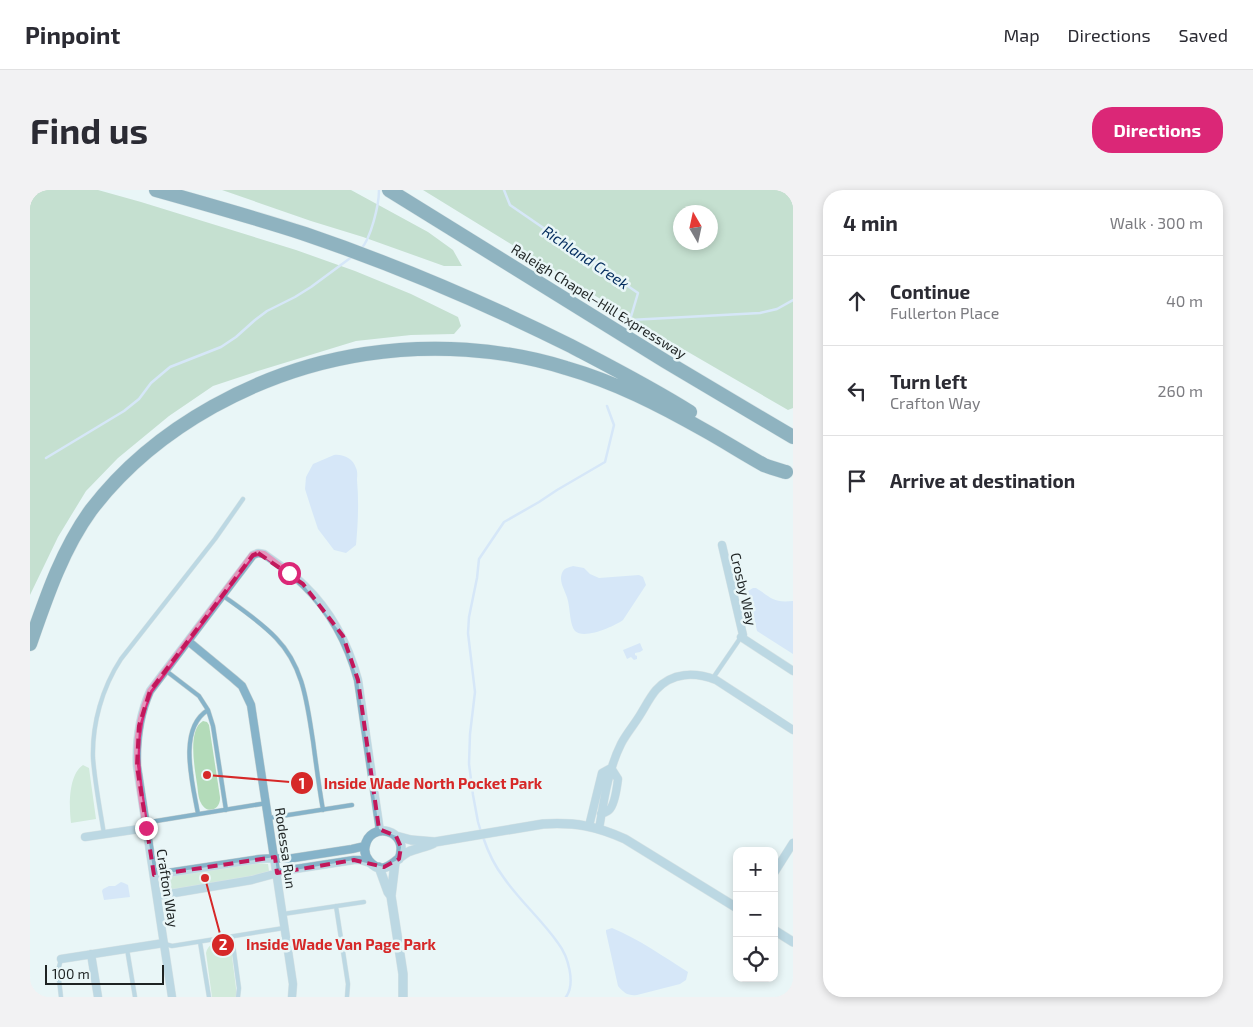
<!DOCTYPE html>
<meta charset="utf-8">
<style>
:root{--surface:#fff;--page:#f2f2f3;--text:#2b2b33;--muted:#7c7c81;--line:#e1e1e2;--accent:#db2777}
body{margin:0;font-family:"Exo 2",sans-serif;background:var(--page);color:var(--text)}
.controls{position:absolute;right:15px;bottom:15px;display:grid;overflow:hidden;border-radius:10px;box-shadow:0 2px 8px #0003}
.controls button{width:45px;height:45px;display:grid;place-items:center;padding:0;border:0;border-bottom:1px solid var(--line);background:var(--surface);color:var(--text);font:25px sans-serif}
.compass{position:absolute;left:643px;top:15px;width:45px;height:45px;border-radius:50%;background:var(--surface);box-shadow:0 2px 8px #0003;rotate:351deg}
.scale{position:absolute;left:15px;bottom:12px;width:119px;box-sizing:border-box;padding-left:5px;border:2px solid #1e2323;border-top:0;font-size:14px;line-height:18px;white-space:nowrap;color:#1e2323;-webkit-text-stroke:4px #e9f6f7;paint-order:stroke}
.stop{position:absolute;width:15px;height:15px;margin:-11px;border:4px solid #db2777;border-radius:50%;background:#fff}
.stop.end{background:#db2777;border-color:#fff;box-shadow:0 1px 5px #0008}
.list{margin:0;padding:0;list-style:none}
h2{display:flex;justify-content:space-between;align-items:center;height:65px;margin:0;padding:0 20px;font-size:21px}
h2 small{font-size:16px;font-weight:400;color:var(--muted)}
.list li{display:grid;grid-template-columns:32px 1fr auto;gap:15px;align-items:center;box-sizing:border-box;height:90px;padding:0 20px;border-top:1px solid var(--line)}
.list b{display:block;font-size:19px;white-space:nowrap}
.list p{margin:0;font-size:16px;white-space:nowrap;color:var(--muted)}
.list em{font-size:16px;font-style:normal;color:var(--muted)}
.icon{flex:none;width:28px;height:28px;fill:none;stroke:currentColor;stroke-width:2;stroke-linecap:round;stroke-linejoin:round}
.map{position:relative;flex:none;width:763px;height:807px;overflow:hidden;border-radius:20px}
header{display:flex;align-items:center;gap:30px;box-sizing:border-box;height:70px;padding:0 25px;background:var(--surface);border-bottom:1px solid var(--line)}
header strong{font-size:24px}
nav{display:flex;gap:28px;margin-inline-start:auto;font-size:18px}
.intro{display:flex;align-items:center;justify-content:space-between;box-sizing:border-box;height:120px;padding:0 30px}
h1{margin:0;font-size:35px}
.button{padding:12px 22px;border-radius:20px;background:var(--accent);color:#fff;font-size:18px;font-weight:700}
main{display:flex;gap:30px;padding:0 30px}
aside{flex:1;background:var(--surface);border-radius:20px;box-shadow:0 2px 8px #0003}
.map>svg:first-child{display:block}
.green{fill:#b3dbb9}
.forest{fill:#9ac5a1;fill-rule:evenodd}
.water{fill:#bed6f8}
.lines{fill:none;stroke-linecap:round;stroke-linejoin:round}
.stream{stroke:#bed6f8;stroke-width:2.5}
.service-casing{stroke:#c4d0d1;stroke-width:5}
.minor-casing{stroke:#c4d0d1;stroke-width:9}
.tertiary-casing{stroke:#c4d0d1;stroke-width:10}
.motorway-casing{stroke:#c4d0d1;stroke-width:15}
.service{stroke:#86b3c9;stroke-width:4}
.minor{stroke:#86b3c9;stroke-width:8}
.tertiary{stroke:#86b3c9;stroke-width:9}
.motorway{stroke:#22627d;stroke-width:14}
.route{stroke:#db2777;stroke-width:6}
.marked{fill:none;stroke:#c2185b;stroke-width:4;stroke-dasharray:10 6;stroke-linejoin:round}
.labels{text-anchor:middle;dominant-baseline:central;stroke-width:5;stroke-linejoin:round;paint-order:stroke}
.street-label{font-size:14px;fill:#1e2323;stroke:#e9f6f7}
.water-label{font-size:15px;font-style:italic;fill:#062f60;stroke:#e9f6f7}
.leader{fill:none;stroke:#d62828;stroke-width:2}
.callout-dot{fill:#d62828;stroke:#e9f6f7;stroke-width:2}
.mark-label{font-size:15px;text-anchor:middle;font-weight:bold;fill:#fff}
.callout-label{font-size:15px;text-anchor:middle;font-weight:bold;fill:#d62828;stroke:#e9f6f7;stroke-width:5;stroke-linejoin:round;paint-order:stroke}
</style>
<header>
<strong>Pinpoint</strong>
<nav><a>Map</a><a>Directions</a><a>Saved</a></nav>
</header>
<div class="intro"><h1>Find us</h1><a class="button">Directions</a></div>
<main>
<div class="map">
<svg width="763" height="807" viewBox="0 0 763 807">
<rect width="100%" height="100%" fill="#e9f6f7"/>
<path class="green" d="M173 531 177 532 179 535 190 607C191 620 177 625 171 613 168 608 168 600 167 594 165 579 157 540 173 531Z
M53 575 59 578 66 629 41 633C39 617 38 585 53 575Z
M223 673 238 674 239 681 225 686 139 701 133 700C129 697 129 694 130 689L137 686Z
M192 752 198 754 201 758 206 798V807H182L176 763C178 754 184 753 192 752Z"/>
<path class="forest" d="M0 0H68L111 12 266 60 325 81 381 104 428 127 431 136 424 144 381 145 326 151 228 181 183 196 139 226 88 268 56 301 28 347 0 405Z
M192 0H321L398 42 423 60 432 76H414L333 47 281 31Z
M393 0H763V218L758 220 634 148ZM680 22V52H650V22Z"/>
<path class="water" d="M304 265C314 264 323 269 326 278 328 282 327 287 327 290 329 312 328 333 326 355L316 363 304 360 288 339 281 318 275 299 276 287 283 274Z
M543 376 554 378 560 384 569 388 609 385 613 387 616 395 593 430C585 436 554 450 545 441 540 436 540 419 538 411 536 401 527 391 533 381 535 378 540 377 543 376Z
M723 398H726C742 408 743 413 763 411V464L727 441 718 401Z
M610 453 613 460 610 462 605 463V465L607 466V469L604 470 601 467 597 469 593 460Z
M91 692 94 693 98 695 100 707 74 710 72 701 73 699 79 696H85Z
M582 738C609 749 634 767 658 782L656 790 650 794 607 805C598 806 594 803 588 796L576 742V740Z"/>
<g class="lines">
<path class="stream" d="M474 0 480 15 608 103 600 130 730 123 747 119 763 110
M331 59C341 48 349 15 349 0
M16 268 94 221 109 209 121 193 140 177 191 157 206 147 225 130 237 121 265 107 281 97 323 66
M451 642 448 632 443 605 439 574 440 544 445 502 438 443 439 427 447 388 449 369 474 332 509 312 527 300 575 272 584 235 577 216
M453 647C458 662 464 675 474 688 490 711 512 730 528 753 538 766 546 793 536 807"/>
<g class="service-casing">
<path id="service" d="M192 405C210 418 231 432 246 448 274 477 277 514 283 551 286 574 289 597 293 620
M135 480 169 506 178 520 183 536 196 620
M683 488 711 447
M168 624C163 595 147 539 178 520
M239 628 322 615
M117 636 120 633 126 631 237 613
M74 644C70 619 65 594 63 568 62 534 72 498 91 469L185 349 213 309
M306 716 318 794 317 807
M253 724 334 712
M202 747 209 798 208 807
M170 752 179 807
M135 754 142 756 254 738
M97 759 105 807
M31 807 28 781 31 769"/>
</g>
<g class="minor-casing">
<path id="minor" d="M692 355 713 445 711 447 763 481
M158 451 204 489 212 496 221 515 263 794 262 807
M571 624C572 624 578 621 579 620 585 615 587 597 588 589L581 578
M559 636 572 583 581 578
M569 639C574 610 578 580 591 554 596 544 604 535 610 525 615 517 620 507 626 500 642 482 665 482 686 490L763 540
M55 647 116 638
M744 683 763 653
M124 685 229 669 245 668 257 669 322 659 335 656
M127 706 222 690 259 680 324 670H330L340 673
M61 764 68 807
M31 769 134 753
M142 807 107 576C106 549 109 526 120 501L223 365 228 363 234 364C248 374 262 383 274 395 302 422 318 453 328 490L350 641"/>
</g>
<g class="tertiary-casing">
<path id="tertiary" d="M366 646 381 650 405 652 513 634C545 632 566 636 595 649L707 718
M369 669C381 639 339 630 335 657 334 662 336 667 339 671 354 689 366 668 378 662 387 658 396 657 404 653
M349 677 358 702 361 706 373 784V807
M361 706 365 673
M744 740 763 752"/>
</g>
<g class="motorway-casing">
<path id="motorway" d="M126 0C176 14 226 28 275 44 366 75 455 113 541 156 581 177 622 198 660 222
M359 0 635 171 763 247
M0 454C16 408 32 360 61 320 125 236 231 180 335 164 401 154 472 158 536 178 585 192 630 215 674 240 694 251 714 264 734 275 741 278 749 280 756 282"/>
</g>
<use href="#service" class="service"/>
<use href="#minor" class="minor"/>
<use href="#tertiary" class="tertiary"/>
<use href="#motorway" class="motorway"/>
</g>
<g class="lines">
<path class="route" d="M116 638C108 588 99 549 120 501L222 365 228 363 234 364 259 383"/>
</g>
<path d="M0 0H763V807H0ZM228 363 273 394 313 446 328 490 349 639 366 646 371 657 369 669 354 677 324 670 247 683 245 667 124 685 107 576 109 536 120 501 223 365Z" fill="#e9f6f7" fill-opacity=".55" fill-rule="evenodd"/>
<path class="marked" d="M228 363 273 394 313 446 328 490 349 639 366 646 371 657 369 669 354 677 324 670 247 683 245 667 124 685 107 576 109 536 120 501 223 365Z"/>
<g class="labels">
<g class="street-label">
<text transform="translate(569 111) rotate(32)">Raleigh Chapel–Hill Expressway</text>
<text transform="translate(714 399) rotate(77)">Crosby Way</text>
<text transform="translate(256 658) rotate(82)">Rodessa Run</text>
<text transform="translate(138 698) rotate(81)">Crafton Way</text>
</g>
<g class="water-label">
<text transform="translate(556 67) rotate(34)">Richland Creek</text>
</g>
</g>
<path class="leader" d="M177 585L272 593M175 688L193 755"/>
<g class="callout-dot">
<circle cx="177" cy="585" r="5"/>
<circle cx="175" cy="688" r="5"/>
<circle cx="272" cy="593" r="12"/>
<circle cx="193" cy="755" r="12"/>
</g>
<g class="mark-label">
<text x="272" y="599">1</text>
<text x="193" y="760">2</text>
</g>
<g class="callout-label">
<text x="403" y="599">Inside Wade North Pocket Park</text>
<text x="311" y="760">Inside Wade Van Page Park</text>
</g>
</svg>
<div class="controls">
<button>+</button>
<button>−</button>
<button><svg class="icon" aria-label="locate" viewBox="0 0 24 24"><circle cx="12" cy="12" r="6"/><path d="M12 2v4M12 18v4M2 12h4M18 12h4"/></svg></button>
</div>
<svg class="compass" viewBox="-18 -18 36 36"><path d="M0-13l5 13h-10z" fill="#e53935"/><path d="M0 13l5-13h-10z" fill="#7c7c81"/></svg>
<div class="scale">100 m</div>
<div class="stop" style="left:259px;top:383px"></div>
<div class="stop end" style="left:116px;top:638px"></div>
</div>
<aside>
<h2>4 min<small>Walk · 300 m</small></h2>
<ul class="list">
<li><svg class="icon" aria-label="ahead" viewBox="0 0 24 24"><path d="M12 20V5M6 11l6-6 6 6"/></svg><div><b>Continue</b><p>Fullerton Place</p></div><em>40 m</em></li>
<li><svg class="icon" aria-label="left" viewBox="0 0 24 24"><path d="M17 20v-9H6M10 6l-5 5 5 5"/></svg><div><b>Turn left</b><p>Crafton Way</p></div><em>260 m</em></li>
<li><svg class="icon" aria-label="arrive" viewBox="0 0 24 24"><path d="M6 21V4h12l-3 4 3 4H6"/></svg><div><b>Arrive at destination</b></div></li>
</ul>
</aside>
</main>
